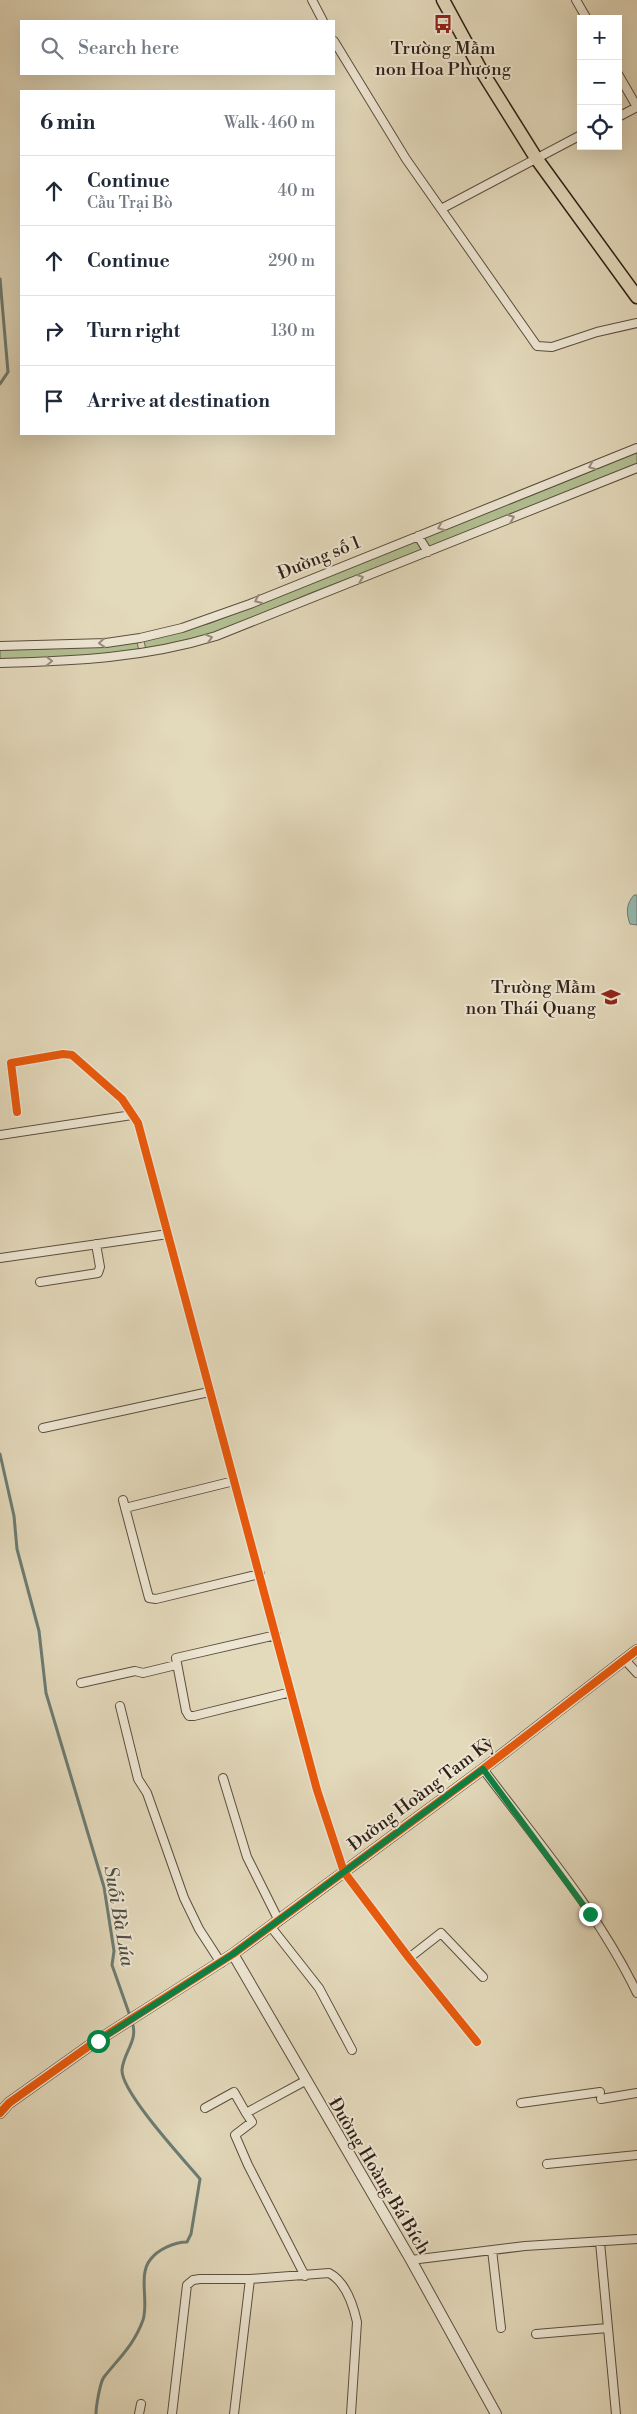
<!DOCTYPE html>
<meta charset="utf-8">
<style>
:root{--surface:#fff;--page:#f6f6f7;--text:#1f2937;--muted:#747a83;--line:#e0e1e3}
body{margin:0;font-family:"Libre Bodoni",serif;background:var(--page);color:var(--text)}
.controls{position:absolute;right:15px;top:15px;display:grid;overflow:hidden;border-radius:0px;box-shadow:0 5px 20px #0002}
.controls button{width:45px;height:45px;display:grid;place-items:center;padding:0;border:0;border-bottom:1px solid var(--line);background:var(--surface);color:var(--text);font:25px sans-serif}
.stop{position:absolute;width:15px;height:15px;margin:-11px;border:4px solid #0b8043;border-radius:50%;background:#fff}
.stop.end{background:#0b8043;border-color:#fff;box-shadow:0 1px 5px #0008}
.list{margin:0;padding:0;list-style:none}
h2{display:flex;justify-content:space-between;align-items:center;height:65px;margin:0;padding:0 20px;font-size:21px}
h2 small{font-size:16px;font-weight:400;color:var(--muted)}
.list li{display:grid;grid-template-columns:32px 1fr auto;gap:15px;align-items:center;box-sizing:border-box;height:70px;padding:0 20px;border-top:1px solid var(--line)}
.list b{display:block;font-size:19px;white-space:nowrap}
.list p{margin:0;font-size:16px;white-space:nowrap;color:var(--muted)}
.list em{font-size:16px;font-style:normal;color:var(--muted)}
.icon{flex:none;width:28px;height:28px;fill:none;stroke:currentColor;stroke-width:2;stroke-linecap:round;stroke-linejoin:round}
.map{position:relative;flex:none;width:637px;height:2414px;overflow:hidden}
.search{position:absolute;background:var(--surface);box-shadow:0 5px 20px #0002;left:20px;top:20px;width:315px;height:55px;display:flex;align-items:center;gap:12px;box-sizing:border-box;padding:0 18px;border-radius:0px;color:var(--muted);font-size:19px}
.panel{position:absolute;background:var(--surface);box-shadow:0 5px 20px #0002;left:20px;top:90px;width:315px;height:345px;border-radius:0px}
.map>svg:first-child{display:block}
.green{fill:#b1c092;stroke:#707054}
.water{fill:#95bab1;stroke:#6c7c73}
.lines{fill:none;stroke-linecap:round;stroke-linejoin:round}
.stream{stroke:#6c7c73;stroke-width:3}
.minor-casing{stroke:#5c4e3e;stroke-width:10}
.tertiary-casing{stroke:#5c4e3e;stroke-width:12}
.primary-casing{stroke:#2f1f15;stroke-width:15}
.minor{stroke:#ede6d3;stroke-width:8}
.tertiary{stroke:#ede6d3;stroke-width:10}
.primary{stroke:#e3d9bb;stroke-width:12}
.cycleway-casing{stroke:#ede6d3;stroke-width:11}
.cycleway{stroke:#e8590c;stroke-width:8}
.oneway{stroke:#988c7e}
.route{stroke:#0b8043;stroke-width:6}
.labels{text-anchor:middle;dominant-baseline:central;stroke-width:4;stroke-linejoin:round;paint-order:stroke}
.poi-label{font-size:18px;fill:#2f1f15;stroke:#ede6d3}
.street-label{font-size:18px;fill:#2f1f15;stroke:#ede6d3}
.water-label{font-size:19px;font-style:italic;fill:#4e4e44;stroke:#ede6d3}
</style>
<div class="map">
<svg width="637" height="2414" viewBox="0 0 637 2414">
<rect width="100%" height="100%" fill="#e3d9bb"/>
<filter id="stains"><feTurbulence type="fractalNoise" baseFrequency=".004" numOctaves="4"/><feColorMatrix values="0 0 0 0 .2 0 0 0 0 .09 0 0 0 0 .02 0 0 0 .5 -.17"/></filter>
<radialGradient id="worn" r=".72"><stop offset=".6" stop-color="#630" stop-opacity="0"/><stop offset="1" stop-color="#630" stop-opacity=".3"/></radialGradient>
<path class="green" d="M637 452V464L430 548 423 538Z
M417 540 423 550 313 592 215 633 146 650 144 641 211 623Z
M137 642 139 651 86 657 0 659V650L76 648Z"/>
<path class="water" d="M634 895H637V925L630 924C626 913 626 904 634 895Z"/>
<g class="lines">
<path class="stream" d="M0 279 8 372 0 384
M0 1454 14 1516 17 1549 39 1631 46 1693 104 1887 114 1951 112 1965 130 2016
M96 2414C96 2407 100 2382 104 2377 119 2358 134 2345 143 2320 149 2302 138 2275 150 2260 158 2249 175 2242 187 2242L191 2234 200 2179C184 2160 121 2092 122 2070 123 2053 139 2040 132 2022"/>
<g class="minor-casing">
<path id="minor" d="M312 0 323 21
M576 0 587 19
M334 41 406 159 537 346 552 347 597 332 637 323
M618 74 637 107
M618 117 637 107
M441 209 581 135
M418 536 428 552
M0 646 106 643 140 638 182 628 250 604 637 448
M0 663C74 661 145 658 216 636L637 468
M17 1112 11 1063 63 1054 72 1055 122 1099 138 1123 317 1790 344 1872 409 1958 477 2042
M0 1135 132 1115
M0 1258 168 1234
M40 1282 98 1273 100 1267 96 1244
M43 1428 209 1392
M123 1500 149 1598 156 1599 260 1574
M125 1508 234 1481
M276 1635 176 1658 186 1711 189 1716H194L291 1692
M625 1660 637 1673
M81 1683 135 1671 143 1673 176 1665
M120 1706 138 1779 147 1793 184 1898 199 1929 221 1963
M483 1769C537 1841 598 1912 637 1993
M223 1778 247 1857 279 1921
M271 1927 319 1988 352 2050
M409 1958 441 1933 483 1977
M601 2099 637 2093
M521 2103 600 2092
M205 2108 234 2092 246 2113
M547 2164 637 2155
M600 2242 616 2414
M492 2250 501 2328
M411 2260 525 2246 637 2239
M305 2276 248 2165 235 2135 252 2122 246 2113 305 2081
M536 2334 608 2328
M139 2414 141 2404
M172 2414 187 2285 193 2280 200 2279H250L329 2273C346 2282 353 2304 357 2322L351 2414
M234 2414 250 2279"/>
</g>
<g class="tertiary-casing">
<path id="tertiary" d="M233 1954 411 2260 496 2414
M0 2113 9 2103 89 2046 233 1954 483 1769 637 1650"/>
</g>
<g class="primary-casing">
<path id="primary" d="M443 0 481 70 536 158 637 297"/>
</g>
<use href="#minor" class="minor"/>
<use href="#tertiary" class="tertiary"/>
<use href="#primary" class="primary"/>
<g class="cycleway-casing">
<path id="cycleway" d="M17 1112 11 1063 63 1054 72 1055 122 1099 138 1123 317 1790 344 1872 409 1958 477 2042
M0 2113 9 2103 89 2046 233 1954 483 1769 637 1650"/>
</g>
<use href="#cycleway" class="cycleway"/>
</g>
<defs><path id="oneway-chevron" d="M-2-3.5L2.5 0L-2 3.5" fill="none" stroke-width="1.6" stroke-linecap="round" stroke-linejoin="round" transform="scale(1.25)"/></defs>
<g class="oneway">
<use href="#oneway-chevron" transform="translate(592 466) rotate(158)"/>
<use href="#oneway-chevron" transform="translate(511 518) rotate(-22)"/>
<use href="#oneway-chevron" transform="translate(441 527) rotate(158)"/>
<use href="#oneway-chevron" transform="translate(360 578) rotate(-21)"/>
<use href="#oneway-chevron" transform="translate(258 600) rotate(157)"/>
<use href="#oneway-chevron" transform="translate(209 638) rotate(-17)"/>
<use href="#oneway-chevron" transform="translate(102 643) rotate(175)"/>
<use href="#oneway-chevron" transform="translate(49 661) rotate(-1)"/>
</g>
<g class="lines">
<path class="route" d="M98 2041 233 1954 483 1769 590 1914"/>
</g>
<defs>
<g id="bus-bare" transform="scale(1.5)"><path d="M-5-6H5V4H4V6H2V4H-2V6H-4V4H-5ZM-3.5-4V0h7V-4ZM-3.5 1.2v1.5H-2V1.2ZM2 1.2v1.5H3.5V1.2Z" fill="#8f2418" stroke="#ede6d3" stroke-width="2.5" paint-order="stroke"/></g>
<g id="school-bare" transform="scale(1.5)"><path d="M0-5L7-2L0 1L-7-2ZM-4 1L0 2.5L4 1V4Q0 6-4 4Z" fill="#8f2418" stroke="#ede6d3" stroke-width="2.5" paint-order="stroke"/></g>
</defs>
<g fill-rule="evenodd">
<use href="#bus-bare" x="443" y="24"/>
<use href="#school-bare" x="611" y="997"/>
</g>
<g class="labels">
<g class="poi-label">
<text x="443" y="48">Trường Mầm<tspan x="443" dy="21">non Hoa Phượng</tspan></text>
<text x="596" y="987" text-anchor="end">Trường Mầm<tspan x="596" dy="21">non Thái Quang</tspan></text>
</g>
<g class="street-label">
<text transform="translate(319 558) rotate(-22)">Đường số 1</text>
<text transform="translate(421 1794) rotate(-37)">Đường Hoàng Tam Kỳ</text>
<text transform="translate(379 2176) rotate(59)">Đường Hoàng Bá Bích</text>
</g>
<g class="water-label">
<text transform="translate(119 1916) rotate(80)">Suối Bà Lúa</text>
</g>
</g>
<rect width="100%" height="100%" filter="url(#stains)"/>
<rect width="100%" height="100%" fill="url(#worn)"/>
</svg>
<div class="controls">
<button>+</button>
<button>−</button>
<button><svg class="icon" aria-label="locate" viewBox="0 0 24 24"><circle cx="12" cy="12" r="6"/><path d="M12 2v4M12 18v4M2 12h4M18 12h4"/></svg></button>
</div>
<div class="stop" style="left:98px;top:2041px"></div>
<div class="stop end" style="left:590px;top:1914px"></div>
<div class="search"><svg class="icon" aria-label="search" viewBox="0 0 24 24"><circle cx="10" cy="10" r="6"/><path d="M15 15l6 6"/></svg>Search here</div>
<section class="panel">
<h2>6 min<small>Walk · 460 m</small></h2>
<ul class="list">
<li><svg class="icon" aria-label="ahead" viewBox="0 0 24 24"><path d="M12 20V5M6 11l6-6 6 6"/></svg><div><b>Continue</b><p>Cầu Trại Bò</p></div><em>40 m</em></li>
<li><svg class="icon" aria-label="ahead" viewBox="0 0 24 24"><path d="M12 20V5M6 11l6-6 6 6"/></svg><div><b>Continue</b></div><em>290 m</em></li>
<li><svg class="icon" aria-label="right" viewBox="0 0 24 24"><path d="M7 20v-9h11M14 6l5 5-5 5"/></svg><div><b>Turn right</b></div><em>130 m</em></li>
<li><svg class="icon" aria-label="arrive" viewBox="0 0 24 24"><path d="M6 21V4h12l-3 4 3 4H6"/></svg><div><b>Arrive at destination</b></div></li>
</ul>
</section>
</div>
